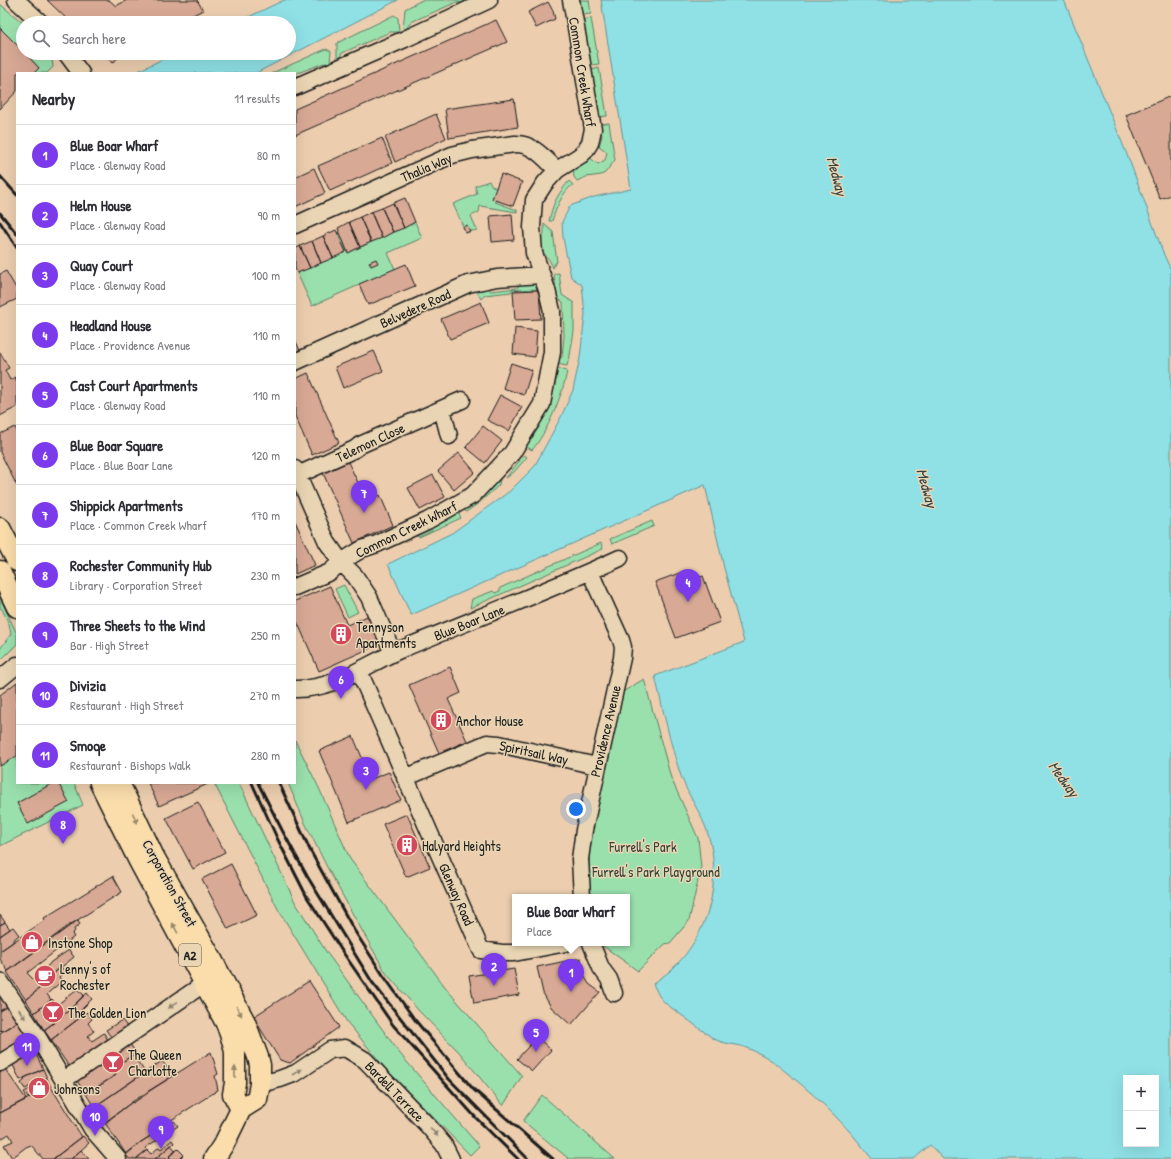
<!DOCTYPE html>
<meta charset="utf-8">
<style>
:root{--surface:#fff;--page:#f2f2f3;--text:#2b2b33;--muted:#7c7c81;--line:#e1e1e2;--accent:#7c3aed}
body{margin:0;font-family:"Patrick Hand",sans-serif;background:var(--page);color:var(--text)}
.controls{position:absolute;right:12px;bottom:12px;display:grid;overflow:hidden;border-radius:0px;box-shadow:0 4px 16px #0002}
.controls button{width:36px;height:36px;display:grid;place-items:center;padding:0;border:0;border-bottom:1px solid var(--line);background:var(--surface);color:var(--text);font:20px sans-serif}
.you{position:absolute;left:576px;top:809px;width:14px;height:14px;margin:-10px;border:3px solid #fff;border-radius:50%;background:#1a73e8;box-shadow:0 0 0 6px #1a73e833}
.badge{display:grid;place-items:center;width:26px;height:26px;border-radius:50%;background:var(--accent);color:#fff;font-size:13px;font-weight:700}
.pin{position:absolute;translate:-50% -33px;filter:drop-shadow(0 1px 2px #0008)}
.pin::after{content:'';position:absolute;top:21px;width:14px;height:12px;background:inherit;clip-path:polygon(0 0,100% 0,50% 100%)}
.popup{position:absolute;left:512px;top:894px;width:118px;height:52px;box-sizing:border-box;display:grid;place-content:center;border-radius:0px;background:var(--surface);filter:drop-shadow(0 1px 3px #0005);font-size:13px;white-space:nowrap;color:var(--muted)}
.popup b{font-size:15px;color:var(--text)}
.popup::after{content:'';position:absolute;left:50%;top:100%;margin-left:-8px;border:8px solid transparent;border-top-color:var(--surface)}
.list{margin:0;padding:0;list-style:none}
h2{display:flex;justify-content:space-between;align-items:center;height:52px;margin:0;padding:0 16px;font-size:17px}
h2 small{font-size:13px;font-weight:400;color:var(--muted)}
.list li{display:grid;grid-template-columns:26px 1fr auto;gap:12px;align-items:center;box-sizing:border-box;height:60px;padding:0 16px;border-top:1px solid var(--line)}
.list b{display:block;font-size:15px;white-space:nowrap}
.list p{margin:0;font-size:13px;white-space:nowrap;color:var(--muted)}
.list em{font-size:13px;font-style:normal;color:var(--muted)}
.icon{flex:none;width:22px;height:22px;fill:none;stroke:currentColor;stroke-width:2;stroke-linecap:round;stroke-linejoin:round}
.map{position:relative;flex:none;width:1171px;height:1159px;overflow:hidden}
.search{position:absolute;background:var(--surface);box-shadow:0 4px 16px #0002;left:16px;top:16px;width:280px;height:44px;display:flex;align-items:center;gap:10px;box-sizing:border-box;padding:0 14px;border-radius:22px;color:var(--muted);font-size:15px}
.panel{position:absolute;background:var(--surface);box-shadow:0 4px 16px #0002;left:16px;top:72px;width:280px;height:712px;border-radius:0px}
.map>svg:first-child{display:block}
.green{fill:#9ae0ad;stroke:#5b7e64}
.water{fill:#8fe1e6;stroke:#619295;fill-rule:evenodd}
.building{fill:#d8a995;stroke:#1c1c1c}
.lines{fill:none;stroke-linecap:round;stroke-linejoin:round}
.minor-casing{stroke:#1c1c1c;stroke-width:19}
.major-casing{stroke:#1c1c1c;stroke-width:23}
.minor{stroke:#e9d5b3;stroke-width:16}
.major{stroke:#faddab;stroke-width:20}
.rail{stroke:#1c1c1c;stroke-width:3}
.oneway{fill:#96866b}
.oneway2{fill:#8d826f}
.labels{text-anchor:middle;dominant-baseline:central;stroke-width:3;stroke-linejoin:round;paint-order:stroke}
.shield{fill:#e9d5b3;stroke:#5a5449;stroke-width:1}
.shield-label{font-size:13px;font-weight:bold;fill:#1c1c1c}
.street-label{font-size:14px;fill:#1c1c1c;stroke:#e9d5b3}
.poi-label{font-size:14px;fill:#1c1c1c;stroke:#e9d5b3;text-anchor:start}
.park-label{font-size:14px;fill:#354339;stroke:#e9d5b3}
.water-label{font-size:15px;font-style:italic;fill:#334344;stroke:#e9d5b3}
</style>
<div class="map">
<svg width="1171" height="1159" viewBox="0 0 1171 1159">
<rect width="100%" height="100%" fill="#ecceaf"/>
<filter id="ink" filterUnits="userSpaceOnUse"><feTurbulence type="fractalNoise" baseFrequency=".025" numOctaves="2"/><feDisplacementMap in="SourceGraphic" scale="8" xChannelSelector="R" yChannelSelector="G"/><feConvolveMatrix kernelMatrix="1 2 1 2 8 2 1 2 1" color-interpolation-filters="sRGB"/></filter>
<g filter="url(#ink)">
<path class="green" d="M422 0H464V2L462 3 457 2 411 22 407 28 403 30 405 9Z
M579 0H589L591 14 582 15Z
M0 4 23 23V51L0 28Z
M394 15 398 18 399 32H390L342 53 340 57 337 60V43Z
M591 18 599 64 591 65 583 20Z
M326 49 331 51 330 64 326 65 324 63 295 74V73H272Z
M25 53H47L52 60 53 67 47 73H34L39 68Z
M599 68 607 115V116L599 117 592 70Z
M609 123 615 160 605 173 601 175 586 177 577 181 574 177 573 166 586 161 590 158 598 164 605 160 607 152 599 146 602 136 600 124Z
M489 181 492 186 499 189 495 202 517 210V212L480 206 479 212 471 216 477 230 472 231 466 233 453 204 477 194 475 186Z
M569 181 573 185C563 190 555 211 552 221H549C553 203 557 195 569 181Z
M415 222 422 238 388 253 395 269 312 306 297 273 346 252 337 233 339 232 348 253Z
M544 224 553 232 557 262 555 263 553 268C550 258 541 252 537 242L544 234Z
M559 273 562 295 574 303V331L569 361 568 362 567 366 557 364 558 359 562 357 564 336 563 302 557 298 554 274Z
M533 280 538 284 541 289 512 290 511 292 485 295 481 299 476 290 487 287 491 291 517 288 522 282Z
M556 368 567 371C563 394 547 433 532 450L522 444 530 431 538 429 557 378 555 374Z
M521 452 500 479 499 485 479 503 466 512 462 506Z
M524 455 527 457 514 472 505 479Z
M458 512 461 518 419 537 412 534Z
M652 521 654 526 612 544 610 539Z
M601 543 603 549 470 608 472 599 493 591 495 593 500 591V588Z
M344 585 358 612 348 617 335 589Z
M0 598 17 634V644L0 661V649L11 634 9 624 2 609 0 608Z
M644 679 671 778 698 838 701 867 689 921 670 943 665 944 638 971 599 943H627V897H590L589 844 621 693Z
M295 740 319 788 350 859 449 992 522 1076 503 1106 459 1052 419 1011 386 973 355 918 327 867 305 823 288 783H295Z
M17 756V783H74L83 805 0 846V766Z
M214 783H239L295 902 327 953 401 1055 479 1146 470 1155 385 1068 347 1022 278 909Z
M542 1095 615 1159H569L523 1121Z"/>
<path class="water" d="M284 0H398L256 73H134L175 53H289V23H236Z
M601 0H1064L1130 162 1164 255 1171 270V1159H943L930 1145 914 1159H872C848 1127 822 1101 791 1076 783 1070 775 1062 766 1057 759 1053 752 1050 744 1047 734 1044 724 1044 714 1039L665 1003 659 996 653 984C659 979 665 975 670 971 708 937 723 882 708 834 702 814 688 796 681 776 670 744 663 709 655 676L744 642 724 568 705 485 411 615 388 564 452 533 510 491 534 467 561 417 573 390 580 358 585 314 582 285 571 277 563 238 562 222 570 206 594 197 631 189ZM1126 1078H1156V1144H1126Z"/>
<path class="building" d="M47 0H109L116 6 127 0H197L203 10 177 23H71Z
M548 2 553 11 555 19 536 28 528 12Z
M496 20 507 42 295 135V109Z
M0 28 23 51V53H25L39 68 34 73H17V91L0 109Z
M102 53H122L113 63Z
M1171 96V195L1160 199 1126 115Z
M514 99 518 127 449 138 445 109Z
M436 114 446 138 395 162 385 137Z
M382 138 392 163 330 191 318 166Z
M314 168 325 193 295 207V177Z
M501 174 522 182 513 206 492 199Z
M405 198 415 222 404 228 393 203Z
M393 203 404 228 393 232 382 208Z
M382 208 393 232 382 238 371 212Z
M371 212 382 238 371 242 360 217Z
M512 214 514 240 492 242 490 216Z
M360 217 371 242 360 247 349 222Z
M349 222 360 247 348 253 338 228Z
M467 225 470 231 466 233 463 227Z
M336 230 346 252 333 258 323 236Z
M323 236 333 258 321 263 312 241Z
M312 241 321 263 310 268 300 246Z
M300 246 310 268 297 273 295 268V249Z
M376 259 378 263 371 266 369 262Z
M406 264 415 286 368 305 359 284Z
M6 271 17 290V299L0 307V274Z
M539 290 541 319 515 320 513 291Z
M481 302 489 323 450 339 441 319Z
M515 328 537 331 535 357 513 354Z
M295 339 300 351 295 353Z
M374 351 383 371 343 388 335 367Z
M0 352 9 368 5 370 10 380 15 377 17 382V407L0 416Z
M511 363 532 370 524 395 503 388Z
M308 373 339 443 312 455 295 416V379Z
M500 395 522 407 509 431 487 420Z
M483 426 502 441 485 463 466 447Z
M15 427 17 431V486L0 452V434Z
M459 453 475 472 454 490 438 471Z
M348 462 367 501 380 495 393 525 354 543 323 473Z
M433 475 445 497 420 510 408 488Z
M295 521 315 565 295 574Z
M685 571 689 581 703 576 720 622 676 638 655 582Z
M330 586 347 625 372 614 384 642 319 671 295 617V601Z
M450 667 461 693 448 699 467 741 439 753 409 685Z
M17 682V756L0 766V695Z
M353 736 371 779 389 772 401 800 349 822 319 751Z
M53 783H58L69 802 28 824 17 803Z
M148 783H210L159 806Z
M198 802 225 852 193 869 166 818Z
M407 814 430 867 406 877 383 824Z
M231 864 257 915 228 929 202 879Z
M113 876 122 892 68 926 8 971 0 959V951L45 920 44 918Z
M0 915 5 922 0 925Z
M78 920 80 924 74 929 75 931 72 934 74 937 27 973 35 981 51 962 69 950 74 957 54 973V974L41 987 26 1000 7 972Z
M5 922 10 929 0 936V925Z
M13 927 19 935 13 940V942L0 951V936Z
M581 958 583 974 589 984 600 992 571 1025 551 1007 543 993 537 967Z
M61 967 65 971 59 977 62 981 47 994 51 1000 34 1013 26 1000 41 987 54 974V973Z
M514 969 519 995 474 1003 469 976Z
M309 981 339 1027 290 1063 280 1060 253 1017Z
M77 989 84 995 63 1016 44 1030 34 1013 52 999 57 1005Z
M87 993 92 999 81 1010 85 1014 51 1040 44 1030 63 1016Z
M0 996 7 1007 0 1011Z
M7 1007 17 1022 2 1031 1 1030 0 1031V1011Z
M87 1012 92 1019 88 1023 94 1031 88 1036 92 1041 104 1033 109 1042 70 1068 51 1040Z
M122 1020 129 1029 113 1040 106 1030Z
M17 1022 28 1038 0 1055V1033Z
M537 1037 551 1050 532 1071 517 1059Z
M130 1044 136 1053 111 1069 116 1075 86 1094 77 1081Z
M32 1052H35L43 1069 20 1080 12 1063Z
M211 1052 218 1074 215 1076 218 1090 162 1126 163 1128 141 1142 126 1154 105 1123 132 1102 133 1103 148 1093 147 1092Z
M133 1055 145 1072 94 1107 86 1094 116 1075 111 1069Z
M162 1061 173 1076 132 1102 104 1123 94 1107Z
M5 1069 26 1099 0 1113V1073Z
M43 1069 47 1078 25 1089 21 1083 25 1080 24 1078Z
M47 1078 51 1087 28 1098 24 1092 30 1089 29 1087Z
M51 1087 82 1137 53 1159H43L31 1145 26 1147 12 1158 4 1145 13 1141 9 1134 1 1139 0 1137V1113Z
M174 1121 178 1126 145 1148 147 1150 136 1159H129L126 1155 141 1142Z
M83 1136 89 1143 71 1159H53Z
M172 1140 174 1143 155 1159H136L147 1150 151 1154 159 1147 161 1149Z
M171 1145 176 1151 169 1156 170 1157 169 1159H155Z
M178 1149 184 1155 180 1159H169L170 1157 169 1156Z
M81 1150 89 1159H71Z"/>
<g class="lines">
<g class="minor-casing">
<path id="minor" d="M16 0 41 23
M66 53 81 73
M295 87 405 39 489 0
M295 225 452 155 472 150 515 144C533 143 545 159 557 170
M295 362 468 284 497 278 542 275
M442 409 449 436
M295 469 327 542 341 562 355 576 369 597 393 653
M298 475 355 449 360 445 462 400
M295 587 330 572 341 562 362 549 377 544 427 521 473 495 512 453 542 404 552 352V311L547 290 534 253 532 227 534 200 545 183 557 170 581 155 585 151 590 143 593 129 578 39 571 0
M359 671 481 950 502 953H514L566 943
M0 679 17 665
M295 689C334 690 367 664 402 649 474 619 548 591 620 558
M405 778 487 743 499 744 597 766
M582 897 580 859 584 830 622 658 623 647 621 640 590 572
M591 943 601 968 609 979 614 993
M0 981 39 1039 92 1129 118 1159
M0 1063 39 1039
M64 1080 205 983
M260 1084 280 1079 296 1073 330 1050 345 1048 365 1060 429 1127 444 1145 451 1159"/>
</g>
<g class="major-casing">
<path id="major" d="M0 528 17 561
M0 571 17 607
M100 783 139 861 227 1025 233 1043 235 1052V1083L233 1094 241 1109
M119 783 154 857 210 956 245 1022 258 1057 260 1065V1084L257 1099 241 1109 225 1142 214 1159"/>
</g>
<use href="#minor" class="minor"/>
<use href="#major" class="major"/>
<path class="rail" d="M0 176 17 195
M0 213 17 234
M0 222 17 248
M252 783 277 838 307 897 342 951 393 1025 476 1118 518 1159
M258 783 282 830 307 876 372 982 449 1079 528 1159
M279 783 311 852 354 930 383 975 415 1020 473 1089 553 1159"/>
</g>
<defs><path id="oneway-solid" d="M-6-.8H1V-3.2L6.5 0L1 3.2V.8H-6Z"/></defs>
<g class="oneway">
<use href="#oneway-solid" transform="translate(135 818) rotate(65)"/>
<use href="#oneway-solid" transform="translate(175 928) rotate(-118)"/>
<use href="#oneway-solid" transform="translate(239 1011) rotate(62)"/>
<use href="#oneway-solid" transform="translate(235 1072) rotate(-90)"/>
</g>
<g class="oneway2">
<use href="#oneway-solid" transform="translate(173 1005) rotate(145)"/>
<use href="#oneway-solid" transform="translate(22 1014) rotate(56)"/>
<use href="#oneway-solid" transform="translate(297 1072) rotate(-30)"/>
<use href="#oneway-solid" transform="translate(434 1132) rotate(50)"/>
</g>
</g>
<defs>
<g id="building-disc" transform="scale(1.15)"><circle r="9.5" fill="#d1495b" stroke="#e9d5b3"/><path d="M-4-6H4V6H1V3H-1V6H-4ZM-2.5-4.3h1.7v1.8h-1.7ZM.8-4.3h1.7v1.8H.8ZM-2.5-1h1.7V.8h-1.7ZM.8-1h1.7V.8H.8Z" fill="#fff"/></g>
<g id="shop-disc" transform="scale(1.15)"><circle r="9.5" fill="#d1495b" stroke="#e9d5b3"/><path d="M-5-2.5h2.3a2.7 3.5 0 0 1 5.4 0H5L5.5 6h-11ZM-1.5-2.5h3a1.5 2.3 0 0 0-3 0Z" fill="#fff"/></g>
<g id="cafe-disc" transform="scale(1.15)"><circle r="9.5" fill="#d1495b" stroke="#e9d5b3"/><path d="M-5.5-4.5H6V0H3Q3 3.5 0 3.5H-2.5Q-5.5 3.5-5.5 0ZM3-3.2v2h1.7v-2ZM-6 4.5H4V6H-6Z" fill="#fff"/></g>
<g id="bar-disc" transform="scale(1.15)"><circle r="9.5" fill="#d1495b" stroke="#e9d5b3"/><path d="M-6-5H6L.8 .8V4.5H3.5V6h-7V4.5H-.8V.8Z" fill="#fff"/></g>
</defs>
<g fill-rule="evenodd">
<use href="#building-disc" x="341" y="634"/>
<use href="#building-disc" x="441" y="720"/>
<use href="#building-disc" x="407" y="845"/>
<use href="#shop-disc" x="32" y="942"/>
<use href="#cafe-disc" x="45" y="976"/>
<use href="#bar-disc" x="53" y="1012"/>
<use href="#bar-disc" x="113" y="1062"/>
<use href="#shop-disc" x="39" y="1088"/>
</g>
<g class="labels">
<rect class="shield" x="179" y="944" width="22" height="22" rx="3"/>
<g class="shield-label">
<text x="190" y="955">A2</text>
</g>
<g class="street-label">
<text transform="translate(583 72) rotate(81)">Common Creek Wharf</text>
<text transform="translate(426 167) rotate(-23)">Thalia Way</text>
<text transform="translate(415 308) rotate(-24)">Belvedere Road</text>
<text transform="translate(370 442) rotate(-25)">Telemon Close</text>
<text transform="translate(406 529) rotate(-26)">Common Creek Wharf</text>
<text transform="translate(469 622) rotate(-22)">Blue Boar Lane</text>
<text transform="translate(605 731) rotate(-77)">Providence Avenue</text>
<text transform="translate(534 752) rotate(12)">Spiritsail Way</text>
<text transform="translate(170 883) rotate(61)">Corporation Street</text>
<text transform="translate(457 894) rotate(66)">Glenway Road</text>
<text transform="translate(395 1091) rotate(46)">Bardell Terrace</text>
</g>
<g class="poi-label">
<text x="356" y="626">Tennyson<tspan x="356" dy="16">Apartments</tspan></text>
<text x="456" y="720">Anchor House</text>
<text x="422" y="845">Halyard Heights</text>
<text x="48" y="942">Instone Shop</text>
<text x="60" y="968">Lenny's of<tspan x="60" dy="16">Rochester</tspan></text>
<text x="68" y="1012">The Golden Lion</text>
<text x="128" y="1054">The Queen<tspan x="128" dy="16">Charlotte</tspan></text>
<text x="54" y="1088">Johnsons</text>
</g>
<g class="park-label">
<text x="643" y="846">Furrell's Park</text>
<text x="656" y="871">Furrell's Park Playground</text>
</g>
<g class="water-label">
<text transform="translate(837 176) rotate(75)">Medway</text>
<text transform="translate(927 488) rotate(74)">Medway</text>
<text transform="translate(1064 779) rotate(54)">Medway</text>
</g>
</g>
</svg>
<div class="controls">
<button>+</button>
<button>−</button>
</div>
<div class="you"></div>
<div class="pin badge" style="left:571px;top:992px">1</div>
<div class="popup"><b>Blue Boar Wharf</b>Place</div>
<div class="pin badge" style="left:494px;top:986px">2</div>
<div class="pin badge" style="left:366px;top:790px">3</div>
<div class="pin badge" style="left:688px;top:602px">4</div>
<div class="pin badge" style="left:536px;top:1052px">5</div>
<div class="pin badge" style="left:341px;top:699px">6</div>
<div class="pin badge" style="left:364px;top:513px">7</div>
<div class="pin badge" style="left:63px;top:844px">8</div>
<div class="pin badge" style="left:161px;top:1149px">9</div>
<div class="pin badge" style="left:95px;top:1136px">10</div>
<div class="pin badge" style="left:27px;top:1066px">11</div>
<div class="search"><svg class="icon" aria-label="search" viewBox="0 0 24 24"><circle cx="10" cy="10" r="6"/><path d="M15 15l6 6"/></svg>Search here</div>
<section class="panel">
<h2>Nearby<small>11 results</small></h2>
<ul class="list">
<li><span class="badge">1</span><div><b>Blue Boar Wharf</b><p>Place · Glenway Road</p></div><em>80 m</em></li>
<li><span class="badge">2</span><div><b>Helm House</b><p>Place · Glenway Road</p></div><em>90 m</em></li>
<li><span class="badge">3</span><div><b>Quay Court</b><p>Place · Glenway Road</p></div><em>100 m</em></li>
<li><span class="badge">4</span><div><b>Headland House</b><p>Place · Providence Avenue</p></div><em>110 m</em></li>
<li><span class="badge">5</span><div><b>Cast Court Apartments</b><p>Place · Glenway Road</p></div><em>110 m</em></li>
<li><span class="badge">6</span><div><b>Blue Boar Square</b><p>Place · Blue Boar Lane</p></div><em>120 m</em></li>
<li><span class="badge">7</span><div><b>Shippick Apartments</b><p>Place · Common Creek Wharf</p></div><em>170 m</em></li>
<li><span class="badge">8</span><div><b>Rochester Community Hub</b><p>Library · Corporation Street</p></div><em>230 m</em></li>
<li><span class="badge">9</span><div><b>Three Sheets to the Wind</b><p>Bar · High Street</p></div><em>250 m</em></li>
<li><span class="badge">10</span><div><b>Divizia</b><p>Restaurant · High Street</p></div><em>270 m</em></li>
<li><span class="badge">11</span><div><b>Smoqe</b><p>Restaurant · Bishops Walk</p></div><em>280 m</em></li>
</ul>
</section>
</div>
